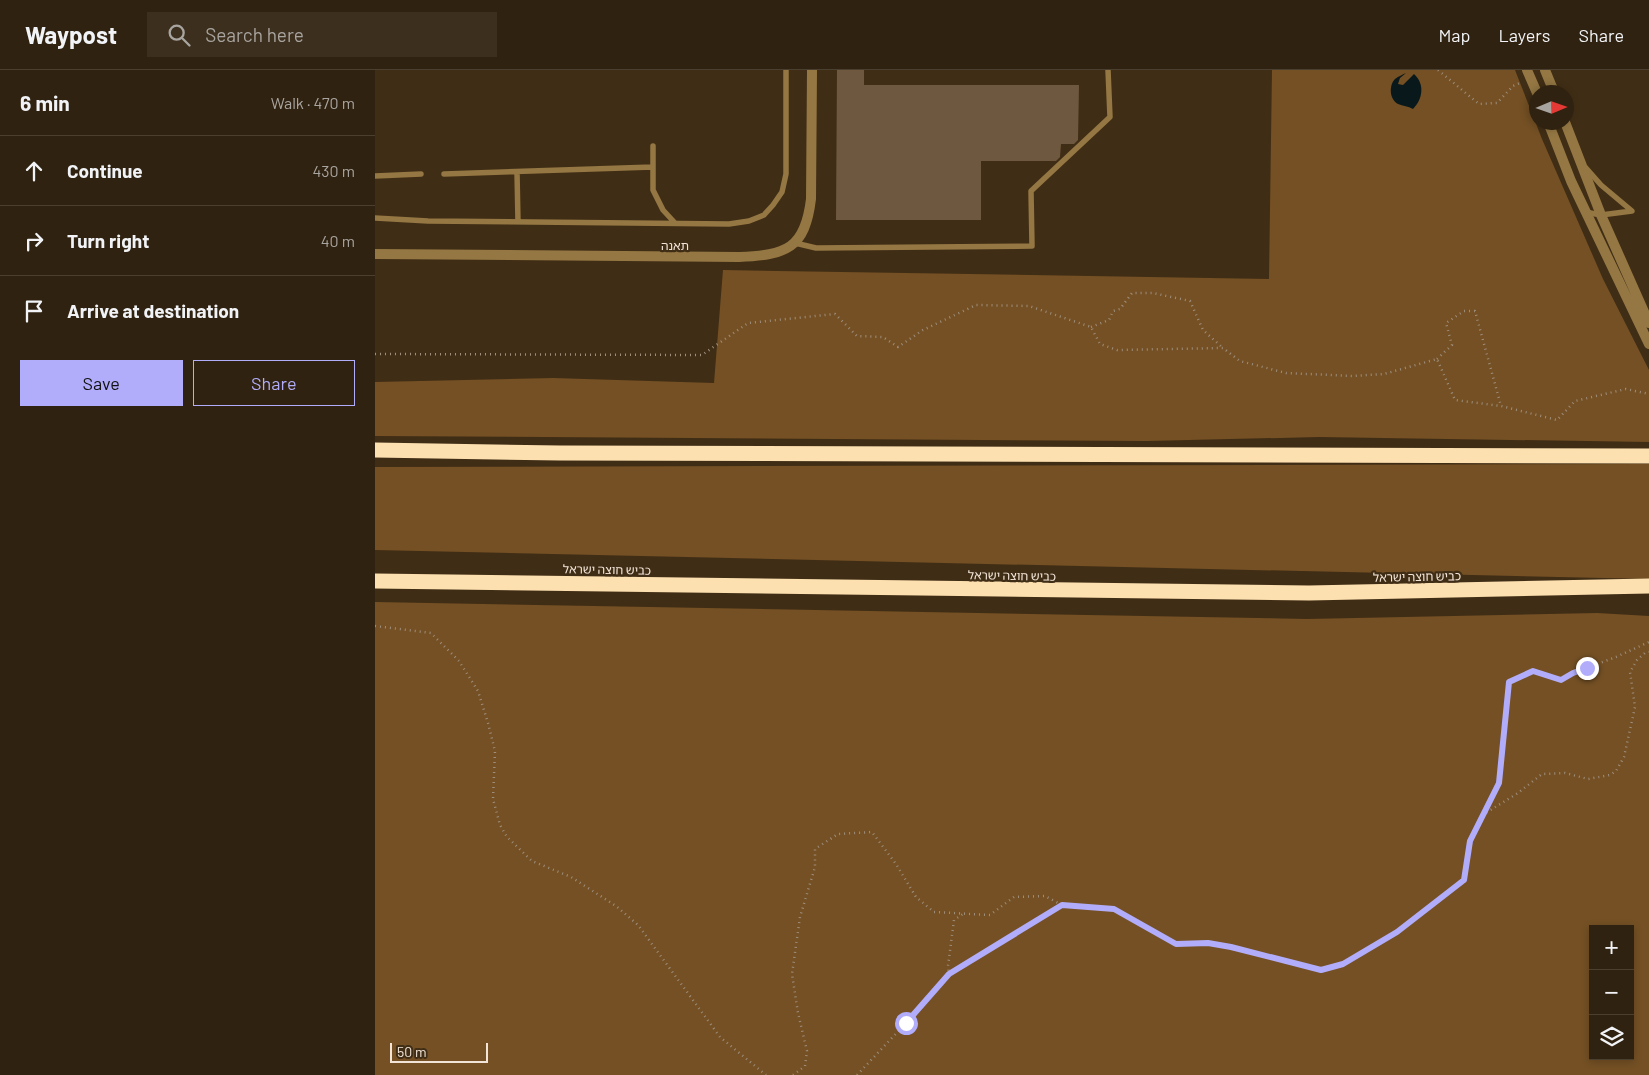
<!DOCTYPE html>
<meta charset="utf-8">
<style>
:root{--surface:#302210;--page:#3c2f1e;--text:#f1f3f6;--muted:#a8a49f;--line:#4b3f30;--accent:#b1adfa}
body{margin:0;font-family:Barlow,"Noto Sans Hebrew",sans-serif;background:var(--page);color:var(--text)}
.controls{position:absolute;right:15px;bottom:15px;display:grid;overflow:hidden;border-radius:0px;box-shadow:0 2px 8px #0003}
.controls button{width:45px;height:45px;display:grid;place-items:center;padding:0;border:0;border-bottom:1px solid var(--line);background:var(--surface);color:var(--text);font:25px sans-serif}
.compass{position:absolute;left:1154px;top:15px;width:45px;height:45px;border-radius:50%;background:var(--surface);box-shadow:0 2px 8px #0003;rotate:88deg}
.scale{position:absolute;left:15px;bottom:12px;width:98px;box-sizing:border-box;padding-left:5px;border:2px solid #f2e5d8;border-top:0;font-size:14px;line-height:18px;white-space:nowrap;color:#f2e5d8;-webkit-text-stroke:4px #402d15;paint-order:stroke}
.stop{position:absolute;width:15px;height:15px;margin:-11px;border:4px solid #b1adfa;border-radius:50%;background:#fff}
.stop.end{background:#b1adfa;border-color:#fff;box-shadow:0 1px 5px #0008}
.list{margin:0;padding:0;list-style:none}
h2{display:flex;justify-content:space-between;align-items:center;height:65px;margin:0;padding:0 20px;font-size:21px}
h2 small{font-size:16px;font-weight:400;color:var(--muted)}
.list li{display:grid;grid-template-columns:32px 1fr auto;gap:15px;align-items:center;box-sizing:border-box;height:70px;padding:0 20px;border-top:1px solid var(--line)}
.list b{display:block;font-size:19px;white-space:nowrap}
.list em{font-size:16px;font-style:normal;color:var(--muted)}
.actions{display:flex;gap:10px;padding:15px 20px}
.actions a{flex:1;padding:11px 0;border:1px solid var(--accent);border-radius:0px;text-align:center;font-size:18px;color:var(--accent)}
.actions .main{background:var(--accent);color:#111}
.icon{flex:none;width:28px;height:28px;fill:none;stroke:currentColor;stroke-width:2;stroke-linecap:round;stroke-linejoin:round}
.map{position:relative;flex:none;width:1274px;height:1005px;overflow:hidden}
header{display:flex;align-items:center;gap:30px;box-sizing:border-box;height:70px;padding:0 25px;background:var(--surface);border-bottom:1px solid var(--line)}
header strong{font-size:24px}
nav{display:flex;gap:28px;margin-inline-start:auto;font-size:18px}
.search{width:350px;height:45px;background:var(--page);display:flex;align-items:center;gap:12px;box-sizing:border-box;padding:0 18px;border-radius:0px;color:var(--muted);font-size:19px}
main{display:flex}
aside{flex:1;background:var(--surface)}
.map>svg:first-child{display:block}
.green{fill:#745024;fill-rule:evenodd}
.water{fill:#09191b}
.building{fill:#6e5940}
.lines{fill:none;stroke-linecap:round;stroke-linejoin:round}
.path{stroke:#9e8e7c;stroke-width:2.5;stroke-dasharray:1 4;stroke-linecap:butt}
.lane{stroke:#947743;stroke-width:5.5}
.street{stroke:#947743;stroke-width:10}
.highway{stroke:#fde0b0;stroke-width:15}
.route{stroke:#b1adfa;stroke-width:6}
.labels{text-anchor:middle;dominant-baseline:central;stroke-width:4.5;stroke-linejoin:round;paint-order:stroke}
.street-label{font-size:12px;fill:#f2e5d8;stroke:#402d15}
</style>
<header>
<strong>Waypost</strong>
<div class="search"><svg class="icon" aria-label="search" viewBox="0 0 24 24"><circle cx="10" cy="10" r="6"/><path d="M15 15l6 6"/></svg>Search here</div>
<nav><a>Map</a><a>Layers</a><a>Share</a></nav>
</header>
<main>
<aside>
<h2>6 min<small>Walk · 470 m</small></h2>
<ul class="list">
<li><svg class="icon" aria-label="ahead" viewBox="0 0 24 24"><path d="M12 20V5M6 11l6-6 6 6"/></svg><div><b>Continue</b></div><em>430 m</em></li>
<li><svg class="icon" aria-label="right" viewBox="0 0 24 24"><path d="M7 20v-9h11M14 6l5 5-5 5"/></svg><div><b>Turn right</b></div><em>40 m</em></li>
<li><svg class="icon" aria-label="arrive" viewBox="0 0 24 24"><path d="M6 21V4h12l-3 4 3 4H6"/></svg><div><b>Arrive at destination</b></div></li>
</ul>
<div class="actions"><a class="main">Save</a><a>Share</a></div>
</aside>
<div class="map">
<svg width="1274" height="1005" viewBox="0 0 1274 1005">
<rect width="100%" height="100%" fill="#402d15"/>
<path class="green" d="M897 0H1140L1167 69 1228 209 1274 300V372L944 367 772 371 0 366V312L178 308 339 313 348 200 894 209Z
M1274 394V509L0 480V397Z
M0 532 932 549 1222 543 1274 546V1005H0ZM1218 859H1255V986H1218Z"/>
<path class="water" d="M1031 3 1025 8 1023 14 1028 15 1039 4C1050 14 1048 29 1038 39 1033 36 1028 36 1023 34 1014 29 1014 15 1020 9 1024 6 1027 5 1031 3Z"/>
<path class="building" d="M462 0H489V15H704L703 70 699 74H686L685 87 681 91H606V150H461Z"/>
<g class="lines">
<path class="path" d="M1063 0 1104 34 1122 33 1138 16 1145 13
M716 257 734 250 738 241 745 239 757 223H778L815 231 828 260 848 278
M0 284 327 285 373 253 460 244 482 266 508 267 523 277 548 260 601 235 654 236 716 257 725 274 742 280 848 278 865 291 911 303 978 306 1009 304 1062 289 1080 330 1126 336 1182 350 1200 331 1251 319 1274 324
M1062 289 1077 275 1071 253 1089 241H1100L1126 336
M0 556 56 563 84 591 103 621 113 653 120 681 118 729 125 755 132 767 157 791 196 807 241 836 263 855 345 967 391 1005
M1110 742 1124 713 1133 612 1158 601 1186 610 1198 603 1241 587 1274 572
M574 904 687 835
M418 1005 430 996 432 981 423 943 417 904 425 847 440 797V779L463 764 497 762 521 794 541 827 559 842 615 845 639 827 670 826 687 835 739 839 801 873H833L856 877 946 899 968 894 1022 862 1089 810 1095 771 1109 744 1143 723 1167 704 1190 703 1213 709 1235 705 1241 701 1249 687 1260 637 1255 602 1262 590 1270 583 1274 582
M482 1005 531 953 574 904 573 896 579 850 588 844"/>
<path class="lane" d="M278 76V120L288 140 300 153
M142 102 143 152
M69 104 278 97
M0 106 46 104
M1210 142 1226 145 1257 141 1226 115 1211 98
M0 148 53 151 354 154 374 151 389 145 398 135 407 122 411 104V0
M420 173 441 178 657 176 656 121 735 47 733 0"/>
<path class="street" d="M1152 0 1162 23
M1170 0 1179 22
M1173 52 1196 111 1274 274
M1190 52 1226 145 1274 253
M0 184 364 187C411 185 430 179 436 129L437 0"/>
<path class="highway" d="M0 380 185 383 1274 386
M0 511 934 523 1274 516"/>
</g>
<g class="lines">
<path class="route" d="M531 953 574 904 687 835 739 839 801 874 833 873 856 877 946 900 968 894 1022 862 1089 810 1095 771 1124 713 1134 612 1158 601 1186 610 1198 603 1212 598"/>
</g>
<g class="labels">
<g class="street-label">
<text x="300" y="175">תאנה</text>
<text transform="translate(232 499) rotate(1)">כביש חוצה ישראל</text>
<text transform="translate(637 505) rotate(1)">כביש חוצה ישראל</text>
<text transform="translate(1042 506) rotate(-1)">כביש חוצה ישראל</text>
</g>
</g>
</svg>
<div class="controls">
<button>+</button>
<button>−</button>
<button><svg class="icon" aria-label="layers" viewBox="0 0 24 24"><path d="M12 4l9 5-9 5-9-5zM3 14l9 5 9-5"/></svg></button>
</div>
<svg class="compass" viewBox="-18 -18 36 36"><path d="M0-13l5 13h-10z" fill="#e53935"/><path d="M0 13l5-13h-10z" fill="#a8a49f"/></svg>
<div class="scale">50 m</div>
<div class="stop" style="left:531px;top:953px"></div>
<div class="stop end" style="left:1212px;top:598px"></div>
</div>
</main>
